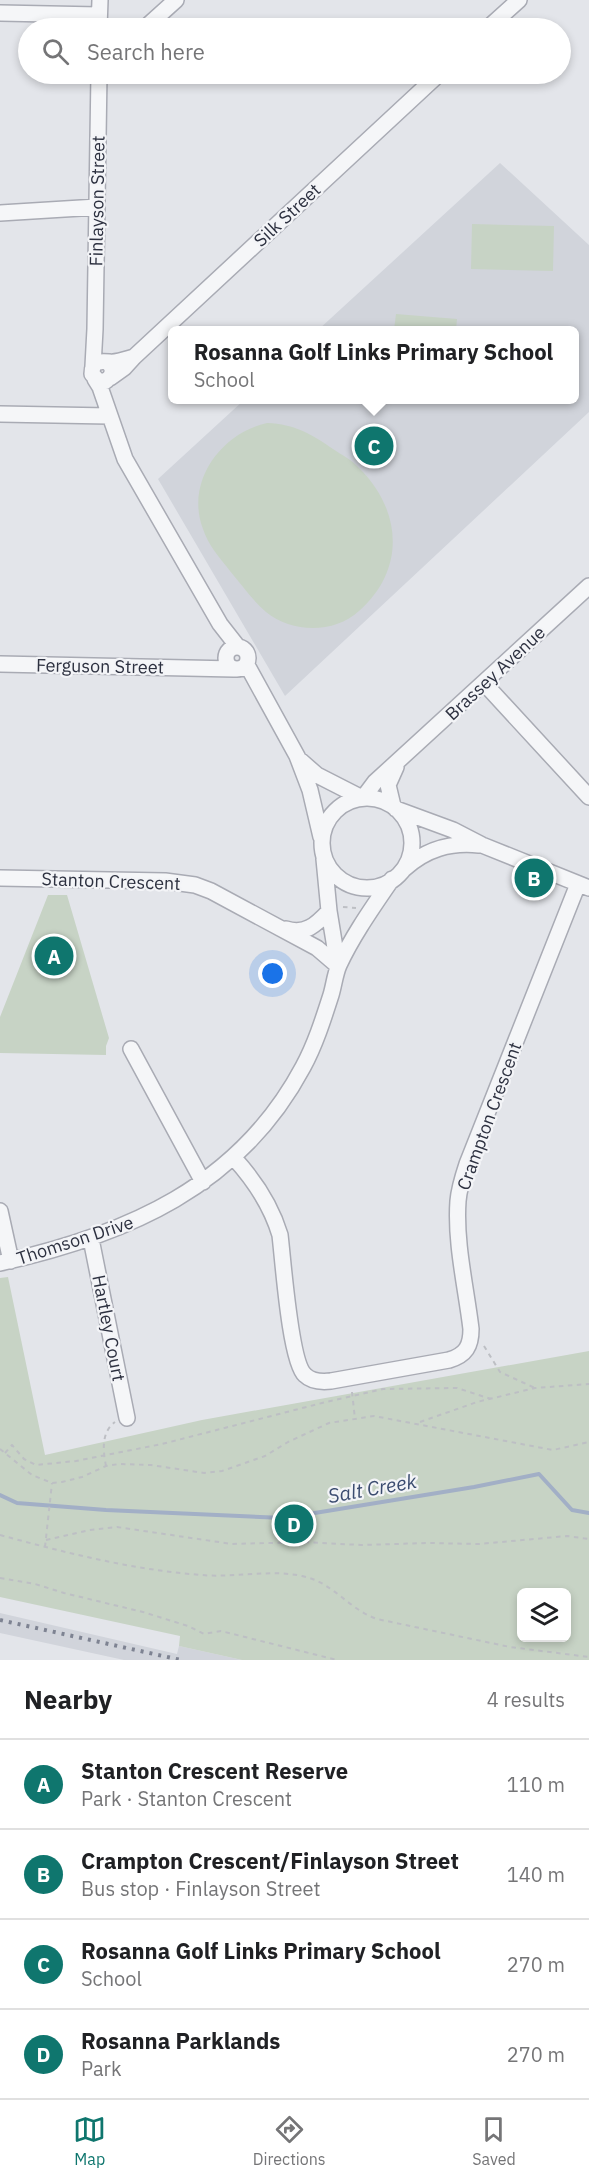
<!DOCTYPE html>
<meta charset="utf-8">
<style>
:root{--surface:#fff;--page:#f2f2f2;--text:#202124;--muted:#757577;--line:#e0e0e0;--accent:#0f766e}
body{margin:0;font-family:"IBM Plex Sans",sans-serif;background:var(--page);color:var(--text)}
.controls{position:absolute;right:18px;bottom:18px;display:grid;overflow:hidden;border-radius:9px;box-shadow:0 3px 9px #0003}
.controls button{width:54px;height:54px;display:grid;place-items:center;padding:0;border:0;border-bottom:2px solid var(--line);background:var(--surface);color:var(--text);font:30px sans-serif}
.you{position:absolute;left:273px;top:974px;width:21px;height:21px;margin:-15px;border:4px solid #fff;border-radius:50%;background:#1a73e8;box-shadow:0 0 0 9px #1a73e833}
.badge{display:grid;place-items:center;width:39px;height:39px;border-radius:50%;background:var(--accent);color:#fff;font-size:20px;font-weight:700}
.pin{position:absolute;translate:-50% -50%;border:3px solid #fff;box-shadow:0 2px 6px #0006}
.popup{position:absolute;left:168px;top:326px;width:411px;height:78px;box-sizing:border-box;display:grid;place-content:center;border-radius:9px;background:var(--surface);filter:drop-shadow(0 2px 4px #0005);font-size:20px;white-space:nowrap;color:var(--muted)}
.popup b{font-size:22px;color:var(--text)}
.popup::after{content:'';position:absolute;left:50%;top:100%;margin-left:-12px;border:12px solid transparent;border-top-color:var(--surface)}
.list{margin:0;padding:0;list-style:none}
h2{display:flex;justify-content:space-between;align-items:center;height:78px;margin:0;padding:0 24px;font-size:26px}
h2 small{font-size:20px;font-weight:400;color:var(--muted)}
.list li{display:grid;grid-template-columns:39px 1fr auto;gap:18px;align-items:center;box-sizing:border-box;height:90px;padding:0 24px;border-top:2px solid var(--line)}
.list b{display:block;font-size:22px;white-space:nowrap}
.list p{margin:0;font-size:20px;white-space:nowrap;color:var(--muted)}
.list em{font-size:20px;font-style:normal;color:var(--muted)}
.icon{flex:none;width:33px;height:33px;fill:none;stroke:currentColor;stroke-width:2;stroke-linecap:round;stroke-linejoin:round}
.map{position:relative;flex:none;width:589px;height:1660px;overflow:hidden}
.search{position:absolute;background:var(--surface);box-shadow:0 3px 9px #0003;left:18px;right:18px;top:18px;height:66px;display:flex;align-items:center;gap:15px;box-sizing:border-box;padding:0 21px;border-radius:33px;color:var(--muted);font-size:22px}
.sheet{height:438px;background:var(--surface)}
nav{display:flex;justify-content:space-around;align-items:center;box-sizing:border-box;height:84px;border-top:2px solid var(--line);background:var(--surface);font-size:16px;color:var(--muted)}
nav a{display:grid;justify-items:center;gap:3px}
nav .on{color:var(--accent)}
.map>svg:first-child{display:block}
.built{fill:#d1d4db}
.green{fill:#c7d3c5;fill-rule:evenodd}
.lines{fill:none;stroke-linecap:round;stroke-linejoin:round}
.stream{stroke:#a2afc6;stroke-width:4}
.minor-casing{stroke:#a9abb4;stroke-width:18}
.path{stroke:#bdbfc4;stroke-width:2;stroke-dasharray:4.5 4.5;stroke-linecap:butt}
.minor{stroke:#f5f6f8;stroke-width:15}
.rail{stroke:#7e8392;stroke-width:4;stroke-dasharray:3 6;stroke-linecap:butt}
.labels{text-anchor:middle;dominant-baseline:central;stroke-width:4.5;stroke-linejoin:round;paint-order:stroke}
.street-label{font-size:18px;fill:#2d3140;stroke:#f3f4f7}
.water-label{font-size:20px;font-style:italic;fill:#3b4c70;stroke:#f3f4f7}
</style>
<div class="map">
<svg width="589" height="1660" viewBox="0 0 589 1660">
<rect width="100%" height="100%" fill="#e3e5ea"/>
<path class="built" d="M500 163 589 245V412L285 696 158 479 244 400H575V330H318Z
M0 1613 177 1654 179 1646 242 1660H124L0 1633Z"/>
<path class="green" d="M472 224 554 226 553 271 471 269Z
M396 314 457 319 456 330H394Z
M267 423C295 424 311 434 333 449 342 455 352 460 359 468 402 510 406 570 359 611 334 634 292 633 266 612 252 600 242 585 230 571 220 558 208 545 203 529 185 482 221 433 267 423Z
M48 895H67L109 1038 106 1046V1055L0 1053V1017Z
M8 1277 45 1455 202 1420 589 1351V1660H242L179 1646 180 1636 0 1597V1278ZM522 1592H566V1638H522Z"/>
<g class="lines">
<path class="stream" d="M0 1495 17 1503 106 1510 284 1518 474 1487 539 1474 572 1510 589 1513"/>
<g class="minor-casing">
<path id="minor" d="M0 13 99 15
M99 28 100 0
M145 28 176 0
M488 28 519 0
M0 213 97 207
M108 362 112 368V375L106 381H98L92 374C92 361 99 361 109 362 116 363 127 359 134 357
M93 366 95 329 99 74
M110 378 124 368 134 357 439 74
M95 379 100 387 125 459 220 624 238 647
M0 414 109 416
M226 658a11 11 0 1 1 22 0a11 11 0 1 1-22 0Z
M0 664 234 669
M247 665 297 756 310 790 321 837
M484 683 589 797
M301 761 317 775 362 798
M363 798 375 782 589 586
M322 843a45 45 0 1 1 90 0a45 45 0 1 1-90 0Z
M393 806 388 785 396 767
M396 809 453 830 482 845 589 888
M324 859 329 911 338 966
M404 869C426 849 450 842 479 845
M0 878 165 881 195 885 211 891 317 948 338 966
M286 929C305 935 316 925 329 911
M131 1049 203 1182
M234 1158C255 1181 271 1205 280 1235 283 1259 290 1362 305 1375 312 1382 322 1382 331 1381L449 1360C466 1355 471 1346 471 1329 466 1287 455 1243 458 1201 459 1189 463 1176 467 1164L578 884
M0 1211 11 1261
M91 1239 127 1418
M0 1263C126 1235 239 1187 303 1067 315 1045 323 1020 331 995 334 985 335 974 339 965 353 935 373 907 392 879"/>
</g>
<path class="path" d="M343 907 356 908
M484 1346 500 1372 535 1388
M352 1392 355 1419
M420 1422 477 1402 535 1388 589 1384
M0 1449 32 1475 52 1483 62 1482 82 1477 106 1466 119 1464 151 1465 204 1473 222 1471 265 1456 288 1442 329 1423 374 1416 553 1450 589 1442
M5 1453 12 1445 24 1459 36 1465 76 1461 162 1444 322 1403 383 1389 457 1388 491 1399
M106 1466C103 1451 101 1432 115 1422
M0 1535C67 1553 133 1570 202 1575 235 1578 270 1569 302 1576 333 1582 348 1609 377 1619L510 1647 589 1657
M46 1540 90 1530 117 1527 232 1544 305 1542 361 1545 429 1543 479 1544 567 1536 589 1539
M45 1547 52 1483
M0 1578 35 1584 64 1593 143 1612 188 1626 204 1634 221 1631 337 1660"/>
<use href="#minor" class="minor"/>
<path class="rail" d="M0 1620 181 1660"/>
</g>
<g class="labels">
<g class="street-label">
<text transform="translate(97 201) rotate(-89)">Finlayson Street</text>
<text transform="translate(287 215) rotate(-43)">Silk Street</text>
<text transform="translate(100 666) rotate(1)">Ferguson Street</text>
<text transform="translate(495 673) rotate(-43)">Brassey Avenue</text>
<text transform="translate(111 881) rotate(2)">Stanton Crescent</text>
<text transform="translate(489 1116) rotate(-70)">Crampton Crescent</text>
<text transform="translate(75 1240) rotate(-18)">Thomson Drive</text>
<text transform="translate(109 1328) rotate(79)">Hartley Court</text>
</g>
<g class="water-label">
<text transform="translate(372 1488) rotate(-10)">Salt Creek</text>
</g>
</g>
</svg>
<div class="controls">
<button><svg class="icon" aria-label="layers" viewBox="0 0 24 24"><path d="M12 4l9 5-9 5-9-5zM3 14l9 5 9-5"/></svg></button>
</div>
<div class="you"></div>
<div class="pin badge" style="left:54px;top:956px">A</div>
<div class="pin badge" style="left:534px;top:878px">B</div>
<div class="pin badge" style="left:374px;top:446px">C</div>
<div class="popup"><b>Rosanna Golf Links Primary School</b>School</div>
<div class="pin badge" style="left:294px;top:1524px">D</div>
<div class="search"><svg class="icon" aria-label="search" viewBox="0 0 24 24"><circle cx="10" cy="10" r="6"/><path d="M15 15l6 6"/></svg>Search here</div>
</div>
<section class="sheet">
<h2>Nearby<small>4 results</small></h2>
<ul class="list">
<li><span class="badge">A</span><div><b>Stanton Crescent Reserve</b><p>Park · Stanton Crescent</p></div><em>110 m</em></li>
<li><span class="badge">B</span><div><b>Crampton Crescent/Finlayson Street</b><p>Bus stop · Finlayson Street</p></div><em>140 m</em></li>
<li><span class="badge">C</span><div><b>Rosanna Golf Links Primary School</b><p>School</p></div><em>270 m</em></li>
<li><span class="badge">D</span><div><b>Rosanna Parklands</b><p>Park</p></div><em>270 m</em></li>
</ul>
</section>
<nav>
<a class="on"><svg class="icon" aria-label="map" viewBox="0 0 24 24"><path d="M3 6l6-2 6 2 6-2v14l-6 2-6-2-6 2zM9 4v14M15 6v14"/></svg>Map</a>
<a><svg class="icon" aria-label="directions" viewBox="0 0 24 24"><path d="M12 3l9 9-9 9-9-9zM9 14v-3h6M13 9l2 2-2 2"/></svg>Directions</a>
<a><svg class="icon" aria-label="saved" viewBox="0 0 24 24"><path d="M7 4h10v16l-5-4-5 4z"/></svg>Saved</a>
</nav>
